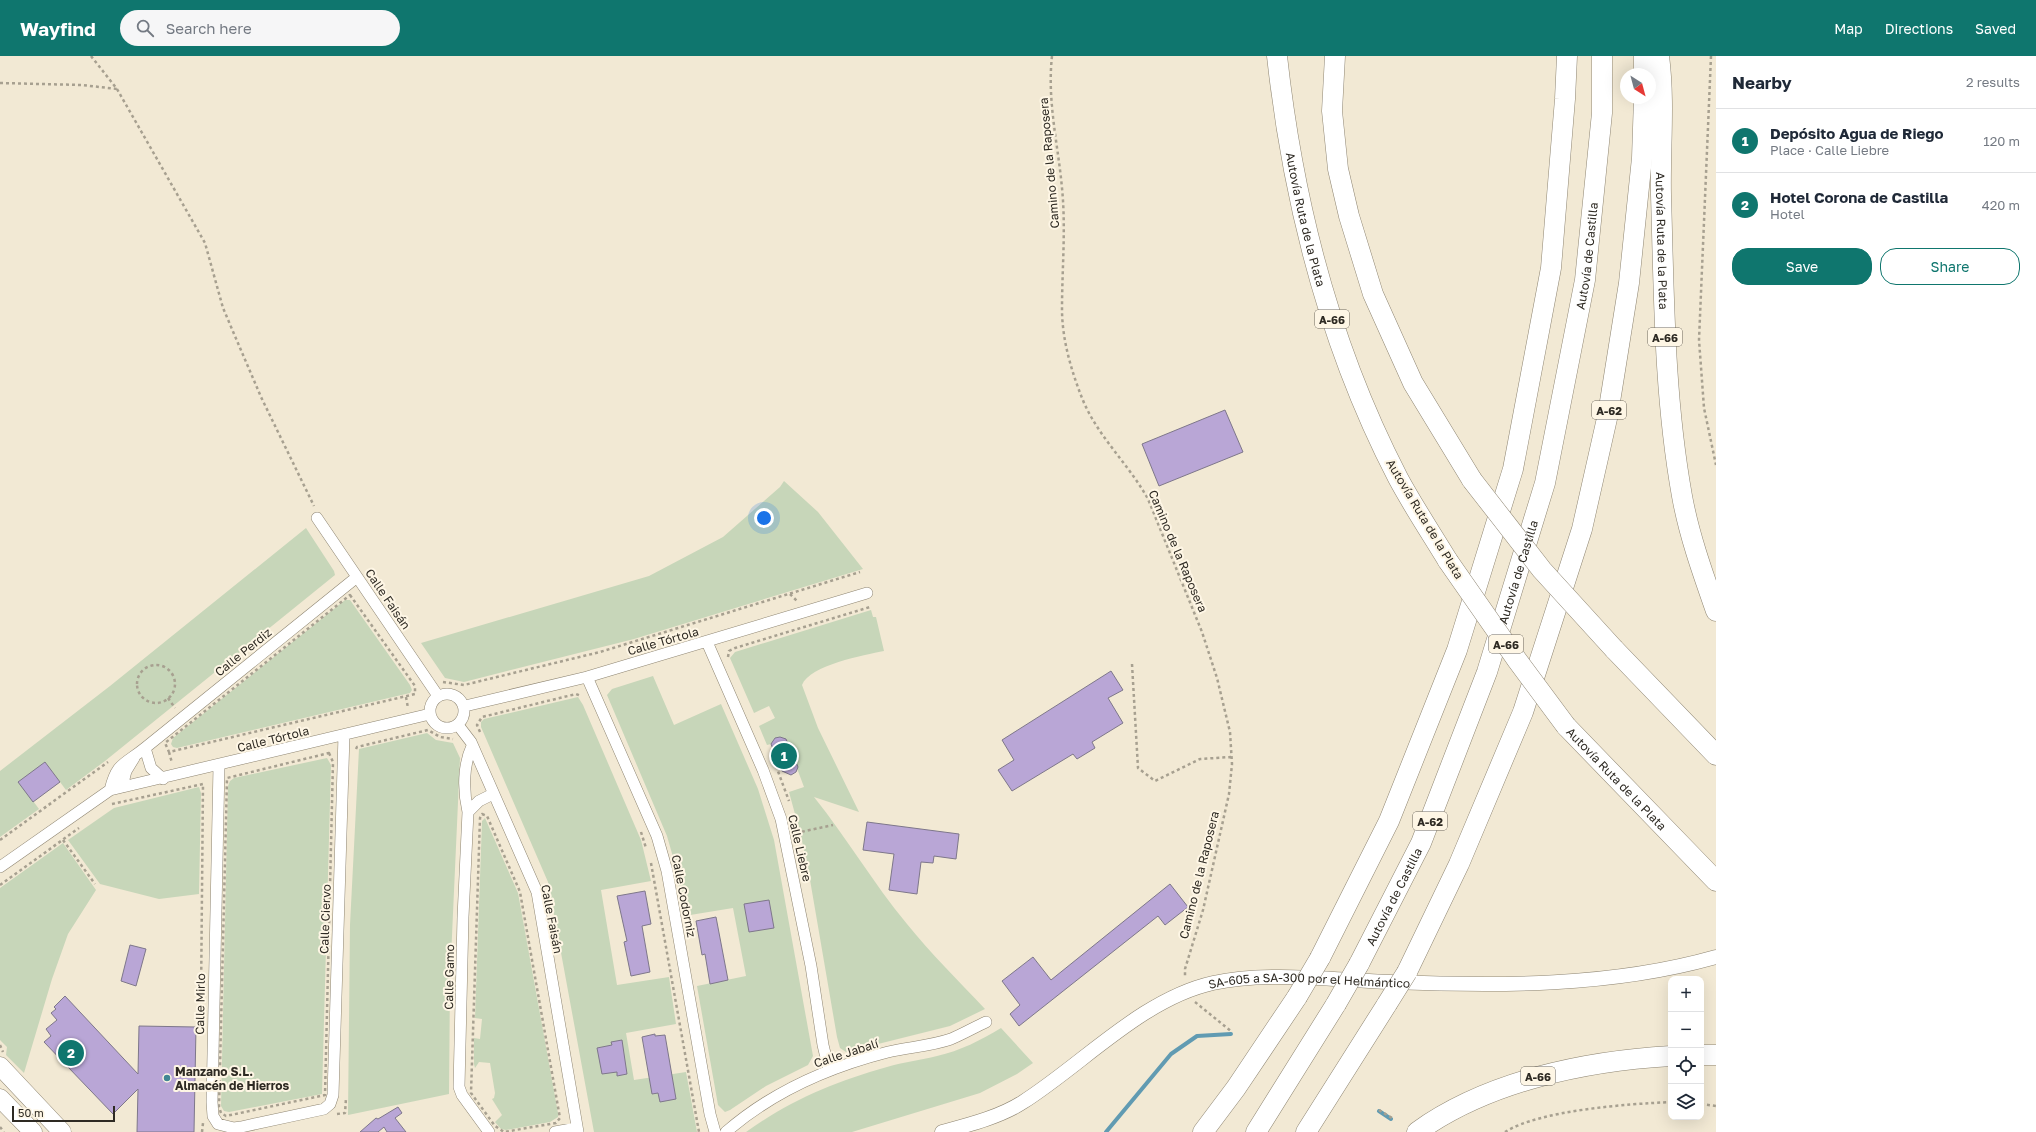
<!DOCTYPE html>
<meta charset="utf-8">
<style>
:root{--surface:#fff;--page:#f6f6f7;--text:#1f2937;--muted:#747a83;--line:#e0e1e3;--accent:#0f766e}
body{margin:0;font-family:"Golos Text",sans-serif;background:var(--page);color:var(--text)}
.controls{position:absolute;right:12px;bottom:12px;display:grid;overflow:hidden;border-radius:8px;box-shadow:0 4px 16px #0002}
.controls button{width:36px;height:36px;display:grid;place-items:center;padding:0;border:0;border-bottom:1px solid var(--line);background:var(--surface);color:var(--text);font:20px sans-serif}
.compass{position:absolute;left:1620px;top:12px;width:36px;height:36px;border-radius:50%;background:var(--surface);box-shadow:0 4px 16px #0002;rotate:144deg}
.scale{position:absolute;left:12px;bottom:10px;width:103px;box-sizing:border-box;padding-left:4px;border:2px solid #2e2a23;border-top:0;font-size:11px;line-height:14px;white-space:nowrap;color:#2e2a23;-webkit-text-stroke:3px #fef6e5;paint-order:stroke}
.you{position:absolute;left:764px;top:462px;width:14px;height:14px;margin:-10px;border:3px solid #fff;border-radius:50%;background:#1a73e8;box-shadow:0 0 0 6px #1a73e833}
.badge{display:grid;place-items:center;width:26px;height:26px;border-radius:50%;background:var(--accent);color:#fff;font-size:13px;font-weight:700}
.pin{position:absolute;translate:-50% -50%;border:2px solid #fff;box-shadow:0 1px 4px #0006}
.list{margin:0;padding:0;list-style:none}
h2{display:flex;justify-content:space-between;align-items:center;height:52px;margin:0;padding:0 16px;font-size:17px}
h2 small{font-size:13px;font-weight:400;color:var(--muted)}
.list li{display:grid;grid-template-columns:26px 1fr auto;gap:12px;align-items:center;box-sizing:border-box;height:64px;padding:0 16px;border-top:1px solid var(--line)}
.list b{display:block;font-size:15px;white-space:nowrap}
.list p{margin:0;font-size:13px;white-space:nowrap;color:var(--muted)}
.list em{font-size:13px;font-style:normal;color:var(--muted)}
.actions{display:flex;gap:8px;padding:12px 16px}
.actions a{flex:1;padding:9px 0;border:1px solid var(--accent);border-radius:16px;text-align:center;font-size:14px;color:var(--accent)}
.actions .main{background:var(--accent);color:#fff}
.icon{flex:none;width:22px;height:22px;fill:none;stroke:currentColor;stroke-width:2;stroke-linecap:round;stroke-linejoin:round}
.map{position:relative;flex:none;width:1716px;height:1076px;overflow:hidden}
header{display:flex;align-items:center;gap:24px;box-sizing:border-box;height:56px;padding:0 20px;background:var(--accent);color:#fff}
header strong{font-size:19px}
nav{display:flex;gap:22px;margin-inline-start:auto;font-size:14px}
.search{width:280px;height:36px;background:var(--page);display:flex;align-items:center;gap:10px;box-sizing:border-box;padding:0 14px;border-radius:22px;color:var(--muted);font-size:15px}
main{display:flex}
aside{flex:1;background:var(--surface)}
.map>svg:first-child{display:block}
.green{fill:#c7d6b9}
.lines{fill:none;stroke-linecap:round;stroke-linejoin:round}
.stream{stroke:#619bb2;stroke-width:4}
.building{fill:#b9a6d6;stroke:#7e778a}
.minor-casing{stroke:#8e8572;stroke-width:12}
.tertiary-casing{stroke:#8e8572;stroke-width:15}
.trunk-casing{stroke:#8e8572;stroke-width:19}
.motorway-casing{stroke:#8e8572;stroke-width:21}
.path{stroke:#a7a090;stroke-width:2.5;stroke-dasharray:3 3;stroke-linecap:butt}
.minor{stroke:#fff;stroke-width:11}
.tertiary{stroke:#fff;stroke-width:14}
.trunk{stroke:#fff;stroke-width:18}
.motorway{stroke:#fff;stroke-width:20}
.motorway-bridge-casing{stroke:#8e8572;stroke-width:21;stroke-linecap:butt}
.motorway-bridge{stroke:#fff;stroke-width:20}
.poi-dot{fill:#418693;stroke:#fef6e5;stroke-width:1.5}
.labels{text-anchor:middle;dominant-baseline:central;stroke-width:4;stroke-linejoin:round;paint-order:stroke}
.shield{fill:#fef6e5;stroke:#6c675d;stroke-width:1}
.shield-label{font-size:11px;font-weight:bold;fill:#2e2a23}
.street-label{font-size:12px;fill:#2e2a23;stroke:#fef6e5}
.poi-label{font-size:12px;font-weight:bold;fill:#2e2a23;stroke:#fef6e5;text-anchor:start}
</style>
<header>
<strong>Wayfind</strong>
<div class="search"><svg class="icon" aria-label="search" viewBox="0 0 24 24"><circle cx="10" cy="10" r="6"/><path d="M15 15l6 6"/></svg>Search here</div>
<nav><a>Map</a><a>Directions</a><a>Saved</a></nav>
</header>
<main>
<div class="map">
<svg width="1716" height="1076" viewBox="0 0 1716 1076">
<rect width="100%" height="100%" fill="#f2e9d4"/>
<path class="green" d="M784 425 818 456 863 513 634 583 464 626 445 622 421 587 649 520 723 481 780 431Z
M306 472 334 515 335 519 105 705 66 734 45 706 19 726 39 753 0 781V715L110 630Z
M345 544H350L410 629 412 634 410 637 177 692 173 691 171 688 173 682Z
M871 554 873 561H876L884 595C864 599 810 609 802 629L818 672 859 756 814 741C847 782 873 827 907 868 931 898 959 925 985 953L950 970 846 996 840 992 837 981 809 818 801 780 789 736 804 731 786 683 775 682 771 688 767 689 759 670 775 662 769 650 754 657 730 602 735 596Z
M653 620 674 669 721 648 758 733 774 784 813 1000 808 1009 766 1030 730 1054 725 1056 718 1049 697 930 746 920 733 852 684 860 675 808 667 780 607 639 612 633Z
M578 641 583 649 641 784 651 825 601 834 617 929 669 921 676 968 626 977 634 1024 686 1016 697 1076H594L548 826 481 671V666L484 663Z
M427 677 436 684 453 687 460 702 450 924 449 1038 348 1059 350 869 359 693Z
M327 702 331 709 322 1038 229 1056 224 1055 221 1050 228 730 230 725 234 722Z
M199 731 201 737 199 838 159 843 100 828 68 784 114 752Z
M485 762 518 837 558 1057V1061L550 1066 506 1074 501 1073 495 1066 502 1059 492 1043 494 1042 495 1037 490 1007 479 1006 475 1012 474 1008V982L480 983 482 963 475 962 482 765Z
M63 787 96 834 68 878 52 923 24 1017 6 999 7 991 0 984V832Z
M1001 972 1033 1007 1017 1018 980 1037 852 1076H746C791 1044 834 1026 887 1011 903 1006 921 1004 937 1000 960 995 981 984 1001 972Z"/>
<g class="lines">
<path class="stream" d="M1379 1055 1391 1063
M1106 1076 1171 998 1197 980 1231 978"/>
</g>
<path class="building" d="M1225 354 1243 396 1159 430 1142 388Z
M1111 615 1123 634 1108 642 1123 667 1092 686 1095 692 1077 703 1073 698 1012 735 998 714 1014 704 1002 684Z
M780 681 786 683 798 711 796 716 791 719 782 715 771 688 775 682Z
M45 706 60 726 33 746 18 726Z
M867 766 959 778 956 803 934 800 933 807 921 806 917 838 889 834 894 798 863 794Z
M1170 828 1188 851 1165 869 1158 860 1019 970 1010 958 1020 949 1002 925 1033 901 1051 924Z
M645 835 651 868 642 870 650 916 631 920 624 886 627 885 617 840Z
M769 844 774 872 749 876 744 848Z
M716 861 728 924 710 928 705 898 702 899 696 865Z
M130 889 146 893 136 930 121 925Z
M65 940 138 1018 139 970 196 971 194 1076H137L138 1033 113 1058 44 986 51 980 46 973 57 964 51 957 56 953 54 951Z
M655 978V980L665 979 676 1043 660 1046 658 1037 652 1038 642 981Z
M622 984 627 1018 617 1020V1016L602 1018 597 992 612 989 611 986Z
M398 1051 402 1057 395 1062 406 1076H387L384 1071 378 1076H360L376 1062 378 1063Z"/>
<g class="lines">
<g class="minor-casing">
<path id="minor" d="M317 462 438 640
M707 586 763 714 781 763 811 910 823 989 829 1014
M587 621 657 780 667 815 710 1058 715 1076
M430 655a17 17 0 1 1 34 0a17 17 0 1 1-34 0Z
M465 650 587 621 867 537
M458 669 471 686 537 836 578 1076
M472 690C463 709 463 735 468 756L463 861 459 1031 462 1039 489 1076
M145 692 151 712 163 723
M219 710 212 1046 213 1060 218 1068 234 1072 241 1071 324 1053 330 1048 333 1039 344 679
M122 731 126 715 134 702
M110 734C117 706 124 709 145 692L357 521
M468 756 479 745 493 738
M0 811 110 734 430 658
M555 1076 577 1072
M726 1076C772 1036 829 1011 888 996 909 991 931 990 951 983 963 978 975 971 986 966"/>
</g>
<g class="tertiary-casing">
<g id="tertiary">
<path id="s1" d="M942 1076C968 1069 1000 1061 1023 1046 1083 1008 1142 943 1213 927 1268 915 1334 924 1390 926 1499 930 1610 931 1716 901"/>
</g>
</g>
<g class="trunk-casing">
<path id="trunk" d="M0 1010 62 1076
M0 1042 33 1076"/>
</g>
<g class="motorway-casing">
<g id="motorway">
<path id="s2" d="M1277 0C1293 146 1330 291 1398 422 1413 450 1431 477 1448 505"/>
<path d="M1335 0 1332 55 1338 113 1349 160 1373 238 1413 327 1472 424"/>
<path id="s3" d="M1659 0C1665 46 1660 92 1661 139 1664 239 1664 340 1682 440 1689 479 1703 518 1716 555"/>
<path d="M1644 18V0"/>
<path d="M1614 593 1716 699"/>
<path id="s4" d="M1566 670 1716 825"/>
<path d="M1320 902 1389 765 1457 594 1513 413 1551 212 1565 43 1567 0"/>
<path id="s5" d="M1359 908 1421 787 1487 616 1545 427 1585 224 1602 57V0"/>
<path d="M1407 916 1459 808 1523 656 1582 473 1608 358 1629 227 1642 102 1644 42"/>
<path d="M1701 999H1716"/>
<path d="M1203 1076 1236 1032 1297 941"/>
<path d="M1256 1076 1336 948"/>
<path d="M1306 1076 1387 948"/>
<path d="M1417 1076C1488 1025 1585 1005 1671 1000"/>
</g>
</g>
<path class="path" d="M91 0 117 33 205 187 223 252 261 341 314 450
M1052 0C1047 45 1058 88 1062 132 1066 173 1062 213 1062 253 1062 283 1071 314 1082 342 1097 380 1128 407 1148 443L1202 576 1217 622 1230 676 1232 708 1229 738 1203 854 1185 913V922
M1711 0 1699 284 1704 352 1716 409
M0 27 82 29 117 33
M790 538 798 546
M350 539 415 630V638L169 696 165 687Z
M728 601 729 595 735 592 870 551
M1132 608 1138 712 1155 725 1200 703 1231 701
M137 628a19 19 0 1 1 38 0a19 19 0 1 1-38 0Z
M443 626 464 629 600 596 860 516
M406 641 408 652
M168 642 175 652
M480 676 477 669 482 661 576 638 581 640
M356 693 357 691 428 674 440 681 453 683
M169 696 172 707
M329 697 333 706 325 1039 226 1060 221 1057 219 1051 227 722Z
M776 710 789 745
M112 748 203 728 201 943
M482 758 487 760 520 836 560 1062 556 1067 504 1076 495 1070 471 1037 480 762Z
M641 776 646 792
M796 777 833 769
M0 784 108 706
M63 784 95 828
M651 807 699 1076
M0 829 79 772
M1195 946 1232 976
M0 989 3 996
M1701 1048 1716 1050
M1379 1054 1392 1062
M337 1058 345 1057 346 1042
M0 1071 4 1076
M202 1076 203 1067
M1505 1076C1540 1054 1628 1048 1671 1046"/>
<use href="#minor" class="minor"/>
<use href="#tertiary" class="tertiary"/>
<use href="#trunk" class="trunk"/>
<use href="#motorway" class="motorway"/>
<g class="motorway-bridge-casing">
<path id="motorway-bridge" d="M1472 424 1542 514 1614 593
M1448 505 1517 604 1566 670
M1297 941 1320 902
M1336 948 1359 908
M1387 948 1407 916"/>
</g>
<use href="#motorway-bridge" class="motorway-bridge"/>
</g>
<circle class="poi-dot" cx="167" cy="1022" r="4"/>
<g class="labels">
<g class="shield">
<rect x="1315" y="254" width="34" height="18" rx="3"/>
<rect x="1648" y="272" width="34" height="18" rx="3"/>
<rect x="1592" y="345" width="34" height="18" rx="3"/>
<rect x="1489" y="579" width="34" height="18" rx="3"/>
<rect x="1413" y="756" width="34" height="18" rx="3"/>
<rect x="1521" y="1011" width="34" height="18" rx="3"/>
</g>
<g class="shield-label">
<text x="1332" y="263">A-66</text>
<text x="1665" y="281">A-66</text>
<text x="1609" y="354">A-62</text>
<text x="1506" y="588">A-66</text>
<text x="1430" y="765">A-62</text>
<text x="1538" y="1020">A-66</text>
</g>
<g class="street-label">
<text transform="translate(1049 107) rotate(-95)">Camino de la Raposera</text>
<text stroke="none"><textPath href="#s2" startOffset="166">Autovía Ruta de la Plata</textPath></text>
<text stroke="none"><textPath href="#s3" startOffset="185">Autovía Ruta de la Plata</textPath></text>
<text stroke="none"><textPath href="#s5" startOffset="748">Autovía de Castilla</textPath></text>
<text transform="translate(1425 463) rotate(59)">Autovía Ruta de la Plata</text>
<text transform="translate(1178 495) rotate(67)">Camino de la Raposera</text>
<text stroke="none"><textPath href="#s5" startOffset="424">Autovía de Castilla</textPath></text>
<text transform="translate(388 543) rotate(56)">Calle Faisán</text>
<text transform="translate(663 585) rotate(-16)">Calle Tórtola</text>
<text transform="translate(243 596) rotate(-39)">Calle Perdiz</text>
<text transform="translate(273 683) rotate(-14)">Calle Tórtola</text>
<text stroke="none"><textPath href="#s4" startOffset="73">Autovía Ruta de la Plata</textPath></text>
<text transform="translate(800 792) rotate(77)">Calle Liebre</text>
<text transform="translate(1199 819) rotate(-76)">Camino de la Raposera</text>
<text transform="translate(684 840) rotate(79)">Calle Codorniz</text>
<text stroke="none"><textPath href="#s5" startOffset="76">Autovía de Castilla</textPath></text>
<text transform="translate(325 863) rotate(-88)">Calle Ciervo</text>
<text transform="translate(552 863) rotate(79)">Calle Faisán</text>
<text transform="translate(449 921) rotate(-89)">Calle Gamo</text>
<text stroke="none"><textPath href="#s1" startOffset="409">SA-605 a SA-300 por el Helmántico</textPath></text>
<text transform="translate(200 948) rotate(-89)">Calle Mirlo</text>
<text transform="translate(846 997) rotate(-18)">Calle Jabalí</text>
</g>
<g class="poi-label">
<text x="175" y="1015">Manzano S.L.<tspan x="175" dy="14">Almacén de Hierros</tspan></text>
</g>
</g>
</svg>
<div class="controls">
<button>+</button>
<button>−</button>
<button><svg class="icon" aria-label="locate" viewBox="0 0 24 24"><circle cx="12" cy="12" r="6"/><path d="M12 2v4M12 18v4M2 12h4M18 12h4"/></svg></button>
<button><svg class="icon" aria-label="layers" viewBox="0 0 24 24"><path d="M12 4l9 5-9 5-9-5zM3 14l9 5 9-5"/></svg></button>
</div>
<svg class="compass" viewBox="-18 -18 36 36"><path d="M0-13l5 13h-10z" fill="#e53935"/><path d="M0 13l5-13h-10z" fill="#747a83"/></svg>
<div class="scale">50 m</div>
<div class="you"></div>
<div class="pin badge" style="left:784px;top:700px">1</div>
<div class="pin badge" style="left:71px;top:997px">2</div>
</div>
<aside>
<h2>Nearby<small>2 results</small></h2>
<ul class="list">
<li><span class="badge">1</span><div><b>Depósito Agua de Riego</b><p>Place · Calle Liebre</p></div><em>120 m</em></li>
<li><span class="badge">2</span><div><b>Hotel Corona de Castilla</b><p>Hotel</p></div><em>420 m</em></li>
</ul>
<div class="actions"><a class="main">Save</a><a>Share</a></div>
</aside>
</main>
